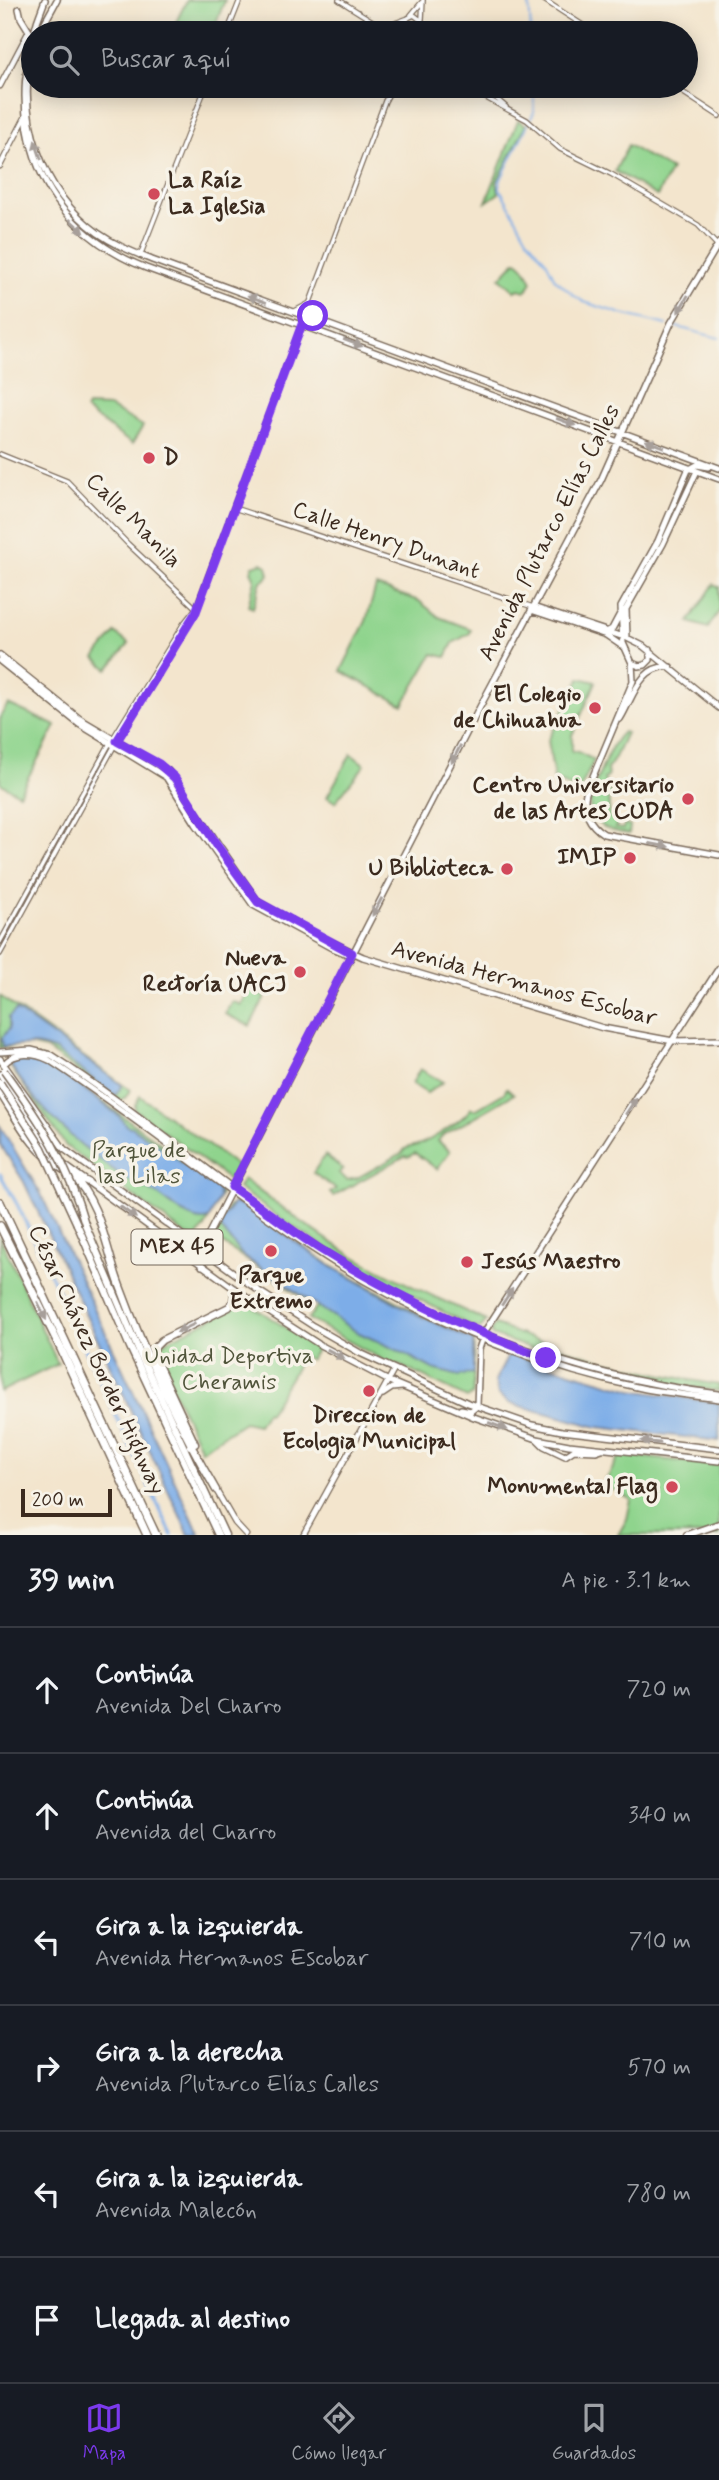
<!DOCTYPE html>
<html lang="es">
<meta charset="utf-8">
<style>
:root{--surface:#171b24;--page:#242831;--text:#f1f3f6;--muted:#9ea1a6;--line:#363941;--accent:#7c3aed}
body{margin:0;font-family:Mynerve,sans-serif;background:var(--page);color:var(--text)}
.scale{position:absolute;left:21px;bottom:18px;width:91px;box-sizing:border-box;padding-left:7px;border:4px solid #3b2a1e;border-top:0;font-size:19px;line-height:24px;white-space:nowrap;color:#3b2a1e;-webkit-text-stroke:5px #f7f3e8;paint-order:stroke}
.stop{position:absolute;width:21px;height:21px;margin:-16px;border:5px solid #7c3aed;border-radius:50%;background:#fff}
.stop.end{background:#7c3aed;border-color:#fff;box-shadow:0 2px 7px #0008}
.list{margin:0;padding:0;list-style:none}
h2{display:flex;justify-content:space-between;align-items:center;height:91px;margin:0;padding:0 28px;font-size:30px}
h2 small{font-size:23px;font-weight:400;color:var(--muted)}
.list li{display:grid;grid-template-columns:46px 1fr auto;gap:21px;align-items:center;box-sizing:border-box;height:126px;padding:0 28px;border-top:2px solid var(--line)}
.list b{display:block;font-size:26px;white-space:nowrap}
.list p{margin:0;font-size:23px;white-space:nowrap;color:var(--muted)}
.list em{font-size:23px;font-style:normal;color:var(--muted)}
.icon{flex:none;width:38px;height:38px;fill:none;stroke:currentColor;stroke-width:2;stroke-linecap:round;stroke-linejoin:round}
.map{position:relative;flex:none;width:719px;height:1535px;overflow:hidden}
.search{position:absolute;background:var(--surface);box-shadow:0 4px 18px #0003;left:21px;right:21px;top:21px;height:77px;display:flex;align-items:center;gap:18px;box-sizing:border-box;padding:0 24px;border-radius:38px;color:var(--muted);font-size:26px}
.sheet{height:847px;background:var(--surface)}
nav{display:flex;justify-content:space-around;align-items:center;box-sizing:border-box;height:98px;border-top:2px solid var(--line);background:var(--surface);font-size:19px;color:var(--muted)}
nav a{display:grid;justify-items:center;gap:4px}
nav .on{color:var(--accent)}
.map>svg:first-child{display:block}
.green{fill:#8fd48d;stroke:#657f56;stroke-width:2}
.water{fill:#7dade8;stroke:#5c6c83;stroke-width:2}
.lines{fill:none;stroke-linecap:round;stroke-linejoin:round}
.stream{stroke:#7dade8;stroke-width:2}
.canal{stroke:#7dade8;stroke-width:3.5}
.tertiary-casing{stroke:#7b6b5b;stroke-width:6}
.secondary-casing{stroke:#7b6b5b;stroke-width:7}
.primary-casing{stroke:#7b6b5b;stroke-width:8}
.trunk-casing{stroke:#7b6b5b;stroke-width:9}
.motorway-casing{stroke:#7b6b5b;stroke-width:10}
.tertiary{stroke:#fff;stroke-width:3.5}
.secondary{stroke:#fff;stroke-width:4.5}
.primary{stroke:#fff;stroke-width:5}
.trunk{stroke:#fff;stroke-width:6}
.motorway{stroke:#fff;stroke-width:7}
.trunk-bridge-casing{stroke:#7b6b5b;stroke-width:9;stroke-linecap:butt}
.trunk-bridge{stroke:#fff;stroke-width:6}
.oneway{fill:#a79f9a}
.route{stroke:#7c3aed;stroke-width:9}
.poi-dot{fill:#d1495b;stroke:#f7f3e8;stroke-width:2.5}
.labels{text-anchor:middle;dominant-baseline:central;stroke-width:7;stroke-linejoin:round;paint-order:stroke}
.shield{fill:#f7f3e8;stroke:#73665b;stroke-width:2}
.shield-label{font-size:21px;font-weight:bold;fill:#3b2a1e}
.poi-label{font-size:23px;font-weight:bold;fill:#3b2a1e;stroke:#f7f3e8;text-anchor:end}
.street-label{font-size:23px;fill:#3b2a1e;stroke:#f7f3e8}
.park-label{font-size:23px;fill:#50543a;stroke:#f7f3e8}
</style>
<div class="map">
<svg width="719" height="1535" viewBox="0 0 719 1535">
<rect width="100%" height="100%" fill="#f7f3e8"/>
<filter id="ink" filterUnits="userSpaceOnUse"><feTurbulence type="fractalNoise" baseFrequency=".0143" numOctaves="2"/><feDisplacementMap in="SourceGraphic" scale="14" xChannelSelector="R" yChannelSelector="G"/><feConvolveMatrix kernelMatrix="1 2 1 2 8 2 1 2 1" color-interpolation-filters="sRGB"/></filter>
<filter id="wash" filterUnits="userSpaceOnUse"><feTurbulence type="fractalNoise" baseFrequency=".00686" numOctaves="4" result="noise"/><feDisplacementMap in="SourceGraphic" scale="28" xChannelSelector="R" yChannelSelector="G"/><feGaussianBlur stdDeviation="1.57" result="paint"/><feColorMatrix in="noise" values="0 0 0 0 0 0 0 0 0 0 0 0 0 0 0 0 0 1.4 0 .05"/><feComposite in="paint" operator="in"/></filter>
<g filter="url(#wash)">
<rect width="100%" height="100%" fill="#f3e5cd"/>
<path class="green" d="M187 0H225L212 33H199L176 22Z
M518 120 526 125 497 182 499 193 486 202Z
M628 145 671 170 657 196 615 171Z
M516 261C523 263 529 275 532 282L526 291 519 289 515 291 500 278Z
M87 406 109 407 143 426 132 444 85 410Z
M262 563 267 566 269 574 266 579 261 581 253 608 248 606 255 580 251 571 253 566Z
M714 584 719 587V611L708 628 689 622Z
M376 586 419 601 439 617 471 629 470 633 453 643 446 657 433 654 403 705 341 671 366 621Z
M115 633 129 644 108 669 95 658Z
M580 678 596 682 572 735V752L576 751 594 760 579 792 554 779 548 740Z
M8 704 56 726 19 794 0 783V717Z
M623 732 626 733C619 746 617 759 607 769L608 777 604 779 607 787H609L608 792 613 793 612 797 608 796 610 817 618 820 616 828 623 829 624 825 630 826 629 834C577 827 587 802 603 766 609 753 613 741 623 732Z
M351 754 365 765 335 802 327 797Z
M249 989 265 997 250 1026 225 1014 232 1001 241 1005Z
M0 996 130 1090 125 1098 118 1100 46 1049 28 1045 0 1048Z
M22 1057 39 1058 50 1063 216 1184 221 1194 204 1229 196 1237 186 1235 66 1146 10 1066 12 1060Z
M420 1069 443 1082 427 1093 412 1084Z
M507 1088 514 1094 442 1136 438 1141 450 1151 437 1169 415 1153 408 1157 405 1156 333 1196 330 1193 336 1189 313 1173 325 1155 343 1169 339 1173 347 1180 357 1178 402 1153 405 1149C408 1147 411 1147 414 1146 428 1143 465 1119 471 1108L475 1110 504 1093Z
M140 1096 237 1166 229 1180 135 1110V1105Z
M243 1179C278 1205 312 1231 350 1254 393 1279 441 1299 486 1321L480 1329 471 1326 354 1266 287 1223 238 1188Z
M237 1202 335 1268 411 1309 474 1340 473 1395 467 1398 399 1365 394 1366 308 1319 318 1305 314 1302 312 1304 217 1240H213L228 1207Z
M0 1237 58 1364 0 1392Z
M237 1296 317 1348 310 1360 303 1356 269 1413 266 1412 258 1425 244 1422 201 1450 156 1354 160 1344 231 1309Z
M495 1325C571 1354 639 1372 719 1385V1391C640 1381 567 1362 492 1335L491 1331Z
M620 1455 719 1465V1535H618L627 1519 631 1500 604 1484Z"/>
<path class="water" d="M16 1010 122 1085 116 1095 113 1094 56 1051C34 1041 25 1047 3 1046L2 1038 9 1029V1017Z
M26 1058C53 1061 96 1099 119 1116L127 1126 132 1127 218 1189 219 1198 209 1219C192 1225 172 1204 158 1195 148 1188 135 1184 125 1178 79 1147 41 1112 11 1066L12 1062Z
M0 1126 41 1194 200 1535H189L40 1216 24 1182 0 1144Z
M234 1203 244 1207 332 1267 418 1315 473 1340V1373L459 1376 433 1369 397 1350 357 1332 243 1256 220 1227 221 1221Z
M513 1355 632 1390 719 1403V1441L597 1427 509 1403 498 1394 495 1381 508 1356Z"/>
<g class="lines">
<path class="stream" d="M529 0 531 33
M534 86V112L500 181V189L527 238 546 261 555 279 575 296 584 302 622 314 667 325
M673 326 719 338"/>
<path class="canal" d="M0 1174 18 1206 172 1535"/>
</g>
</g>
<g filter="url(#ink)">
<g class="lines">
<g class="tertiary-casing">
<path id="tertiary" d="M339 0 374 22 379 33
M544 0 595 33
M411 15 422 2
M422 19 423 0
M375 23 390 25 406 19
M227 33 240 0
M399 33 408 18 414 15 422 21 420 33
M464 86 527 120 560 149 611 174 698 225 717 245
M482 86 506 107
M673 86 719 116
M140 256 206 86
M0 454 67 481 128 544 196 608
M234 508 533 607
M0 942 110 743 184 623 196 608 385 101 393 86
M0 954 117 741 196 610"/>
</g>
<g class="secondary-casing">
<path id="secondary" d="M0 86 29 31
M0 166 27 114
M294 312 309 304 312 313 318 321
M216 1490 235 1523 246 1535
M303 1535 394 1370"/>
</g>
<g class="primary-casing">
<path id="primary" d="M45 0C0 110 30 222 146 268L719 479
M19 9 21 18 29 31
M39 33 57 0
M33 50C15 117 42 192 98 233 115 245 133 252 152 260L719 468
M709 467 697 465 688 470 658 541 621 607 623 643 632 663 633 681 586 793C582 810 589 825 604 834L719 855
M533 607 627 638 643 646 719 708
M531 610 606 635 622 646
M608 631 612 629 620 614
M627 638 626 609 663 544 697 471
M0 655 80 719 168 771 258 902 320 937 363 957 603 1028 673 1041 719 1040
M0 661 79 724 166 777 196 824 253 905 330 947 352 956
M632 663 639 666 645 665 650 660V650
M620 719C633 698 640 664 670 667
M0 1052 31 1050 51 1055C143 1114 226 1189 318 1248 442 1327 573 1376 719 1394
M0 1059 64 1149 259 1291 313 1326 360 1353 468 1403 532 1425 562 1431 719 1449
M4 1064C15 1051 35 1053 49 1060 138 1118 219 1186 307 1245 409 1313 525 1365 646 1389 670 1393 695 1396 719 1399
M0 1074 48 1148 59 1161 250 1300 320 1345 389 1381 474 1417 537 1439 569 1445 719 1461
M202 1266 201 1254 206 1239 482 703 601 480 671 323 719 243
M383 1394 392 1388 402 1387
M461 1409 471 1411 477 1406 479 1349 485 1331 719 968
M537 1439 544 1446 565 1456 574 1450 596 1451 602 1449"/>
</g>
<g class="trunk-casing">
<path id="trunk" d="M0 1093C22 1127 30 1148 65 1171
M71 1174C102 1204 105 1247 120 1286 146 1356 178 1425 216 1490
M75 1176 88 1182
M77 1224 130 1347 218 1535
M85 1224 141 1356 225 1535
M190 1446 195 1444 154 1356V1348L162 1340 229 1307 234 1300V1289
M687 1535 719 1524"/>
</g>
<g class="motorway-casing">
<path id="motorway" d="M0 1202 156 1535
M0 1226 61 1349 147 1535"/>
</g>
<use href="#tertiary" class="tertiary"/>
<use href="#secondary" class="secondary"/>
<use href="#primary" class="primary"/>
<use href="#trunk" class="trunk"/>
<use href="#motorway" class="motorway"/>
<g class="trunk-bridge-casing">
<path id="trunk-bridge" d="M4 1071C41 1122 68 1163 85 1224
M0 1083 42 1148 77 1224"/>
</g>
<use href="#trunk-bridge" class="trunk-bridge"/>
</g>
<defs><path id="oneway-solid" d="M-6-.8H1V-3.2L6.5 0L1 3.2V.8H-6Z" transform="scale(1.75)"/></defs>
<g class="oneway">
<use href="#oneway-solid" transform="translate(38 150) rotate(-109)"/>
<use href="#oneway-solid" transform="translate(77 226) rotate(42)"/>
<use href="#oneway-solid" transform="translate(257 299) rotate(-160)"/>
<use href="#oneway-solid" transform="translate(683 304) rotate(120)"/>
<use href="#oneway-solid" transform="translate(353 343) rotate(20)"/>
<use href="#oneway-solid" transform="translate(566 422) rotate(20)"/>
<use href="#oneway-solid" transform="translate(655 444) rotate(-160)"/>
<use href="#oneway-solid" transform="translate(456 754) rotate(117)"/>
<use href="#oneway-solid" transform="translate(659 845) rotate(10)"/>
<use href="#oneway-solid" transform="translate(377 907) rotate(118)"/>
<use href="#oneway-solid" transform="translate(631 1106) rotate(-57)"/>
<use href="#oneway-solid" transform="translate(128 1212) rotate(36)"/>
<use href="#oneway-solid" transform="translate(507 1297) rotate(-57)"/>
<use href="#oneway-solid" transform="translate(42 1311) rotate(65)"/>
<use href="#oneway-solid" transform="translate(186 1328) rotate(154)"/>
<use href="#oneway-solid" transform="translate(336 1354) rotate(29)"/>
<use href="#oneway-solid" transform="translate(498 1426) rotate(20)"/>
<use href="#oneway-solid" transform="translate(651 1442) rotate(-174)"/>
</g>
</g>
<g class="lines" filter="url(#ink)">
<path class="route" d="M313 316 318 321 305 316 196 612 117 741 159 764 175 778 218 847 258 902 352 953 232 1187C262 1207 290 1230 320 1249 392 1294 467 1329 546 1358"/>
</g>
<g class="poi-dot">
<circle cx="154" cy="194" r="7"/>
<circle cx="149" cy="458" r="7"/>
<circle cx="595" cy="708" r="7"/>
<circle cx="688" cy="799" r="7"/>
<circle cx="630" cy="858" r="7"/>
<circle cx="507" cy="869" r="7"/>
<circle cx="300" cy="972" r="7"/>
<circle cx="271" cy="1251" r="7"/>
<circle cx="467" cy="1262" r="7"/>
<circle cx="369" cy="1391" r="7"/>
<circle cx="672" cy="1487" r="7"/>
</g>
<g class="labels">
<rect class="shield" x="131.5" y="1229.5" width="91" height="35" rx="5"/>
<g class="shield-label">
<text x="177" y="1247">MEX 45</text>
</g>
<g class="poi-label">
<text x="168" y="181" text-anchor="start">La Raíz<tspan x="168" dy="26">La Iglesia</tspan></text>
<text x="163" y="458" text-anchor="start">D</text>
<text x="581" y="695">El Colegio<tspan x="581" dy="26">de Chihuahua</tspan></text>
<text x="674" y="786">Centro Universitario<tspan x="674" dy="26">de las Artes CUDA</tspan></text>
<text x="616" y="858">IMIP</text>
<text x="493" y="869">U Biblioteca</text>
<text x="286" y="959">Nueva<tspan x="286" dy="26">Rectoría UACJ</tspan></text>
<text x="481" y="1262" text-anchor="start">Jesús Maestro</text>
<text x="271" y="1276" text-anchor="middle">Parque<tspan x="271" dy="26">Extremo</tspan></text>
<text x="369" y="1416" text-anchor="middle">Direccion de<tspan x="369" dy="26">Ecologia Municipal</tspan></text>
<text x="658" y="1487">Monumental Flag</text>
</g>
<g class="street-label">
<text transform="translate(133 521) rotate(45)">Calle Manila</text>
<text transform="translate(550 533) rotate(-63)">Avenida Plutarco Elías Calles</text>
<text transform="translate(386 541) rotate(19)">Calle Henry Dunant</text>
<text transform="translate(524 984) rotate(15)">Avenida Hermanos Escobar</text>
<text transform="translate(96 1360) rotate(65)">César Chávez Border Highway</text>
</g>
<g class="park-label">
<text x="139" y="1151">Parque de<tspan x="139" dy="26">las Lilas</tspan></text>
<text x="229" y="1357">Unidad Deportiva<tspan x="229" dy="26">Cheramis</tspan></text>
</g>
</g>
</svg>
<div class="scale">200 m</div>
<div class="stop" style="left:313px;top:316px"></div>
<div class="stop end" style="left:546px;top:1358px"></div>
<div class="search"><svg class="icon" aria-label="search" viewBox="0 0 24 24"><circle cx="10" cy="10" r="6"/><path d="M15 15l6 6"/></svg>Buscar aquí</div>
</div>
<section class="sheet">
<h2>39 min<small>A pie · 3.1 km</small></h2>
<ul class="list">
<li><svg class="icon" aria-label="ahead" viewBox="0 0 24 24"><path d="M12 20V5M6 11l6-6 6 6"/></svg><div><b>Continúa</b><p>Avenida Del Charro</p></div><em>720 m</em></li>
<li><svg class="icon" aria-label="ahead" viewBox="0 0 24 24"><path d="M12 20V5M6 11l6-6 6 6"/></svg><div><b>Continúa</b><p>Avenida del Charro</p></div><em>340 m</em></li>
<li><svg class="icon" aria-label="left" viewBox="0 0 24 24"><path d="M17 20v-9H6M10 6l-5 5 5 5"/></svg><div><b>Gira a la izquierda</b><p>Avenida Hermanos Escobar</p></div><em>710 m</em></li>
<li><svg class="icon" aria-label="right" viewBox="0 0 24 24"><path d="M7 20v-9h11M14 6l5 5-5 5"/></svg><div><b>Gira a la derecha</b><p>Avenida Plutarco Elías Calles</p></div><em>570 m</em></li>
<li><svg class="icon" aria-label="left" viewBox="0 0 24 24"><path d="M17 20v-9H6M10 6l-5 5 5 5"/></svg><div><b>Gira a la izquierda</b><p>Avenida Malecón</p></div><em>780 m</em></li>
<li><svg class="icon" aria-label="arrive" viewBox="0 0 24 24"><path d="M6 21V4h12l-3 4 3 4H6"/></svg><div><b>Llegada al destino</b></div></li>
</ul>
</section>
<nav>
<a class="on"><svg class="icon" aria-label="map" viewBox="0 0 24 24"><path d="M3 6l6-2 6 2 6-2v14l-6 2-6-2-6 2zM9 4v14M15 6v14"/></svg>Mapa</a>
<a><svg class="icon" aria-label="directions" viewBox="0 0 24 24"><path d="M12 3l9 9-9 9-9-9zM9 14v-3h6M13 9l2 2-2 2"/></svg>Cómo llegar</a>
<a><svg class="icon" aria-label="saved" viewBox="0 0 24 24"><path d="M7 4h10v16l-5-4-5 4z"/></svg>Guardados</a>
</nav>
